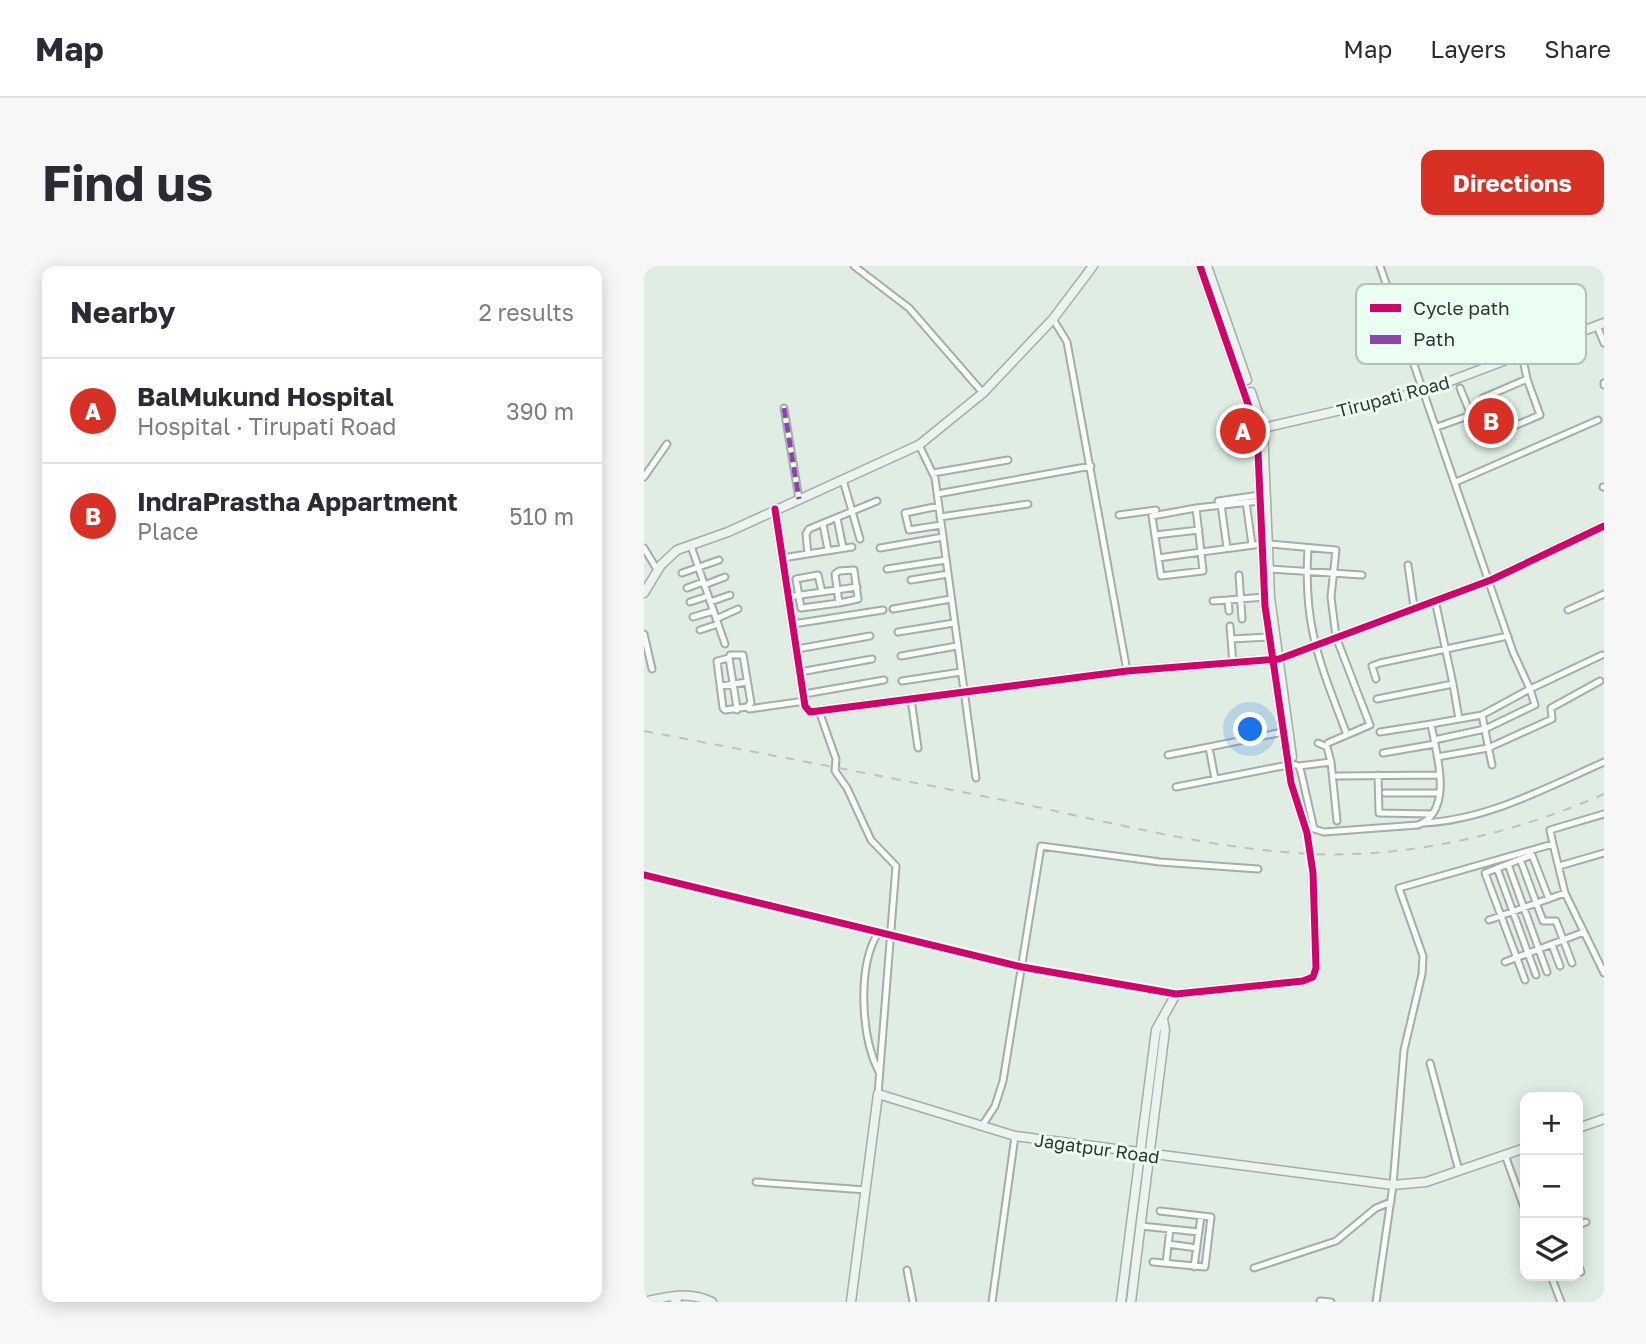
<!DOCTYPE html>
<meta charset="utf-8">
<style>
:root{--surface:#fff;--page:#f7f7f7;--text:#2b2b33;--muted:#7c7c81;--line:#e1e1e2;--accent:#d93025}
body{margin:0;font-family:"Golos Text",sans-serif;background:var(--page);color:var(--text)}
.controls{position:absolute;right:21px;bottom:21px;display:grid;overflow:hidden;border-radius:14px;box-shadow:0 4px 18px #0003}
.controls button{width:63px;height:63px;display:grid;place-items:center;padding:0;border:0;border-bottom:2px solid var(--line);background:var(--surface);color:var(--text);font:35px sans-serif}
.you{position:absolute;left:607px;top:464px;width:24px;height:24px;margin:-18px;border:5px solid #fff;border-radius:50%;background:#1a73e8;box-shadow:0 0 0 10px #1a73e833}
.badge{display:grid;place-items:center;width:46px;height:46px;border-radius:50%;background:var(--accent);color:#fff;font-size:23px;font-weight:700}
.pin{position:absolute;translate:-50% -50%;border:4px solid #fff;box-shadow:0 2px 7px #0006}
.list{margin:0;padding:0;list-style:none}
h2{display:flex;justify-content:space-between;align-items:center;height:91px;margin:0;padding:0 28px;font-size:30px}
h2 small{font-size:23px;font-weight:400;color:var(--muted)}
.list li{display:grid;grid-template-columns:46px 1fr auto;gap:21px;align-items:center;box-sizing:border-box;height:105px;padding:0 28px;border-top:2px solid var(--line)}
.list b{display:block;font-size:26px;white-space:nowrap}
.list p{margin:0;font-size:23px;white-space:nowrap;color:var(--muted)}
.list em{font-size:23px;font-style:normal;color:var(--muted)}
.icon{flex:none;width:38px;height:38px;fill:none;stroke:currentColor;stroke-width:2;stroke-linecap:round;stroke-linejoin:round}
.map{position:relative;flex:none;width:960px;height:1036px;overflow:hidden;border-radius:14px}
header{display:flex;align-items:center;gap:42px;box-sizing:border-box;height:98px;padding:0 35px;background:var(--surface);border-bottom:2px solid var(--line)}
header strong{font-size:33px}
nav{display:flex;gap:38px;margin-inline-start:auto;font-size:24px}
.intro{display:flex;align-items:center;justify-content:space-between;box-sizing:border-box;height:168px;padding:0 42px}
h1{margin:0;font-size:49px}
.button{padding:18px 32px;border-radius:14px;background:var(--accent);color:#fff;font-size:24px;font-weight:700}
main{display:flex;gap:42px;padding:0 42px}
aside{flex:1;background:var(--surface);border-radius:14px;box-shadow:0 4px 18px #0003}
.map>svg:first-child{display:block}
.lines{fill:none;stroke-linecap:round;stroke-linejoin:round}
.secondary-tunnel{stroke:#bbc9bf;stroke-width:8;stroke-dasharray:8 4;stroke-linecap:butt}
.street-casing{stroke:#a2aea6;stroke-width:9}
.secondary-casing{stroke:#a2aea6;stroke-width:11}
.street{stroke:#fafcfb;stroke-width:5}
.secondary{stroke:#ebf3ee;stroke-width:8}
.rail{stroke:#bec1be;stroke-width:2;stroke-dasharray:9 9;stroke-linecap:butt}
.quiet{stroke:#8e44ad;stroke-width:5;stroke-dasharray:10 5;stroke-linecap:butt}
.cycleway-casing{stroke:#eafff1;stroke-width:11}
.cycleway{stroke:#d6006c;stroke-width:7}
.labels{text-anchor:middle;dominant-baseline:central;stroke-width:6;stroke-linejoin:round;paint-order:stroke}
.street-label{font-size:18px;fill:#2d3730;stroke:#eafff1}
.key{fill:#eafff1;stroke:#b1c3b7;stroke-width:2}
.key-label{font-size:19px;fill:#2d3730}
</style>
<header>
<strong>Map</strong>
<nav><a>Map</a><a>Layers</a><a>Share</a></nav>
</header>
<div class="intro"><h1>Find us</h1><a class="button">Directions</a></div>
<main>
<aside>
<h2>Nearby<small>2 results</small></h2>
<ul class="list">
<li><span class="badge">A</span><div><b>BalMukund Hospital</b><p>Hospital · Tirupati Road</p></div><em>390 m</em></li>
<li><span class="badge">B</span><div><b>IndraPrastha Appartment</b><p>Place</p></div><em>510 m</em></li>
</ul>
</aside>
<div class="map">
<svg width="960" height="1036" viewBox="0 0 960 1036">
<rect width="100%" height="100%" fill="#dfede3"/>
<g class="lines">
<path class="secondary-tunnel" d="M663 567 669 607"/>
<g class="street-casing">
<path id="street" d="M210 0 265 42 339 127
M409 53 423 76 483 405
M953 60 960 77
M878 88 883 113
M960 117V119
M816 122 827 149
M140 142 155 233
M793 161 827 149 837 174 896 149 883 113 839 132 827 149
M275 179 291 212 332 512
M289 207 364 194
M0 211 23 178
M199 214 216 273
M812 216 954 154
M959 221H960
M293 228 447 200
M574 235 616 229
M616 235 552 242 557 286 618 278
M602 236 608 279
M577 238 583 282
M295 240 261 247 265 264 297 259
M475 249 512 244
M296 251 384 238
M193 252 199 282
M179 258 184 284
M511 269 555 264
M625 278 692 284 687 331 692 371 726 459 684 477
M47 280 81 378
M0 282 14 305
M236 282 299 271
M664 282C659 361 676 397 703 469
M164 288 162 268 165 263 233 235
M138 292 208 281
M514 292 557 286 559 305 517 310 508 250 552 242
M764 299 770 341
M243 303 302 294
M625 303 718 309
M38 307 75 294
M595 309 598 353
M267 314 304 308
M60 319 81 311
M43 322 59 316
M178 326 174 309 152 313 157 342 195 337 191 308 195 305 210 304 214 333 195 337
M150 330 213 321
M569 335 584 334
M46 336 64 330
M66 336 86 329
M249 343 307 333
M924 344 960 328
M585 345 584 334 621 331
M49 351 69 345
M72 353 94 343
M149 358 239 344
M586 360 587 373
M56 364 74 358
M254 366 310 357
M0 368 8 403
M153 383 226 370
M257 390 313 380
M85 392 73 395 79 442 81 444 103 441 107 437 99 389H86L85 392 92 436 93 444
M589 398 587 373 625 371
M156 406 228 393
M732 413 728 400 736 397 864 370
M258 415 317 406
M809 418 815 453
M77 420 103 416
M160 428 240 414
M267 433 274 482
M733 433 809 418 791 334
M105 443 161 435
M175 445 192 493 191 505 203 522 227 574 252 600 234 828
M838 449 848 499
M736 466 787 458
M790 474 841 463 891 439 886 423 958 389
M674 477 683 481 687 496
M565 481 639 466
M739 487 791 478
M524 489 565 481 571 513
M793 491 844 482 908 453 907 442 956 415
M649 498 655 500 657 506 670 563 680 566 774 559C811 544 792 487 787 458L838 449 886 423 869 386 736 0
M655 500 687 496 693 555
M734 509 735 547 788 548
M693 510 795 509
M532 521 644 499
M741 527H795
M779 557C843 554 902 522 960 496
M909 578 906 564 960 548
M876 593 899 655H912L928 697
M864 598 903 706
M915 600 960 587
M853 602 892 709
M0 609 378 701 532 728
M845 654 921 627
M234 667C213 701 217 771 235 806
M908 679 916 700
M861 696 940 666
M881 714 841 607 888 589 905 633
M786 797 815 905
M338 860 351 840 359 815 397 580 516 596 614 603
M861 889 881 944
M112 916 222 924
M934 959 942 956
M497 960 555 966
M524 978 553 982
M509 996 561 1001 567 951 516 945
M522 997 526 963
M934 998 937 1006
M550 1001 557 950
M610 1002 692 975 732 942 747 936
M263 1004 269 1036
M907 1010 917 1036
M676 1035 687 1036
M348 1036 371 870
M732 1036 749 919 760 784 778 708 779 690 755 622 909 578 921 627 960 707"/>
</g>
<g class="secondary-casing">
<path id="secondary" d="M556 0 613 164 621 340 647 517 663 567
M563 0 603 114
M607 126 619 162 626 331 648 491
M615 163 780 125 960 57
M131 243 161 440 166 446 483 405 635 393 847 314 960 260
M0 327 17 299 33 284 84 266 275 179 339 127 409 53 449 0
M934 862 960 853
M0 1036C23 1030 46 1025 68 1036
M31 1036H33
M207 1036 234 828 371 870 749 919 782 916 881 882
M477 1036 512 764 532 728 659 715 669 711 672 702 669 607
M487 1036 521 764 519 753"/>
</g>
<use href="#street" class="street"/>
<use href="#secondary" class="secondary"/>
<path class="rail" d="M0 465C121 488 243 511 364 535 463 555 565 583 667 588 765 592 870 568 960 528"/>
<path class="quiet" d="M140 142 155 233"/>
<g class="cycleway-casing">
<path id="cycleway" d="M131 243 161 440 166 446 483 405 635 393 847 314 960 260
M0 609 378 701 532 728 659 715 669 711 672 702 669 607 663 567 647 517 621 340 613 164 556 0"/>
</g>
<use href="#cycleway" class="cycleway"/>
</g>
<g class="labels">
<g class="street-label">
<text transform="translate(749 130) rotate(-15)">Tirupati Road</text>
<text transform="translate(453 882) rotate(8)">Jagatpur Road</text>
</g>
</g>
<rect x="712" y="18" width="230" height="80" rx="10" class="key"/>
<rect x="726" y="38" width="31" height="8" fill="#d6006c"/>
<rect x="726" y="69" width="31" height="9" fill="#8e44ad"/>
<g class="key-label">
<text x="769" y="49">Cycle path</text>
<text x="769" y="80">Path</text>
</g>
</svg>
<div class="controls">
<button>+</button>
<button>−</button>
<button><svg class="icon" aria-label="layers" viewBox="0 0 24 24"><path d="M12 4l9 5-9 5-9-5zM3 14l9 5 9-5"/></svg></button>
</div>
<div class="you"></div>
<div class="pin badge" style="left:599px;top:165px">A</div>
<div class="pin badge" style="left:847px;top:155px">B</div>
</div>
</main>
